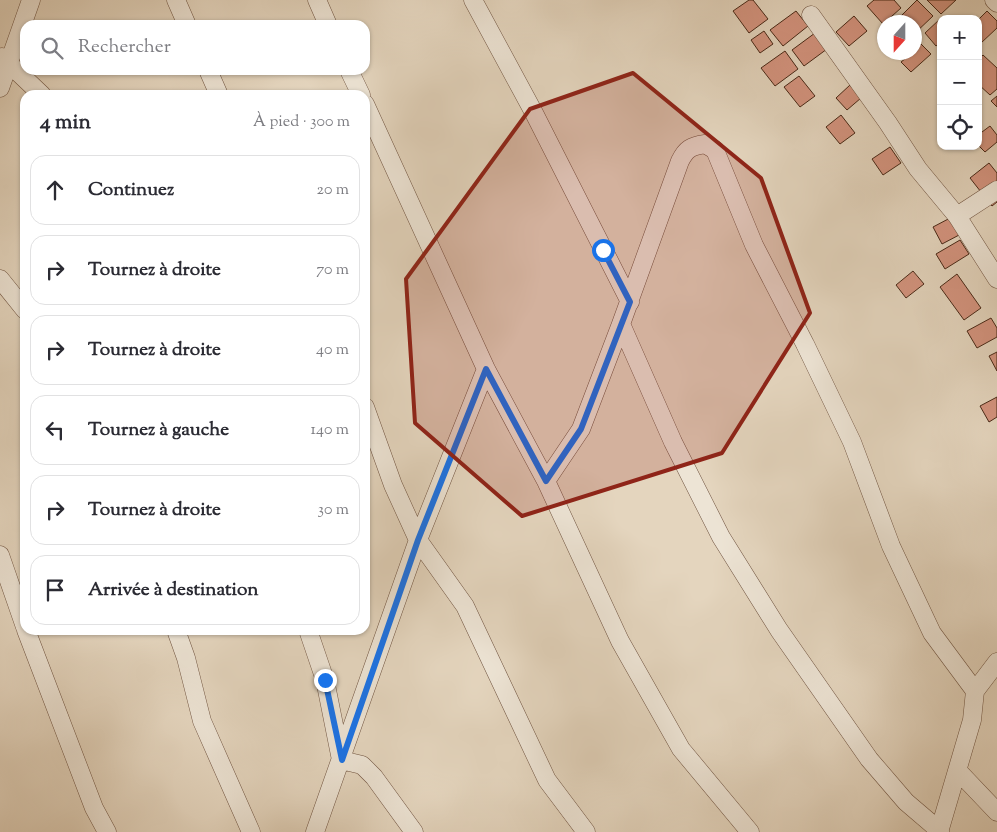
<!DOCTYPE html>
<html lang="fr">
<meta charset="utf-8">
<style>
:root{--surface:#fff;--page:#f7f7f7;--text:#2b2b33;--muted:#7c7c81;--line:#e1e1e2}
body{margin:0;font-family:"Sorts Mill Goudy",serif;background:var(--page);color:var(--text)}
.controls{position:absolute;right:15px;top:15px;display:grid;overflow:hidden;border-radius:10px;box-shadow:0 1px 4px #0004}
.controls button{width:45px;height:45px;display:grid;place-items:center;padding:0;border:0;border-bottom:1px solid var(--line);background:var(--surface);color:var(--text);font:25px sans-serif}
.compass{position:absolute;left:877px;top:15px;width:45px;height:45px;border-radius:50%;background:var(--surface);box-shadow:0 1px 4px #0004;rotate:201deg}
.stop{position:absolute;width:15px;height:15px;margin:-11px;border:4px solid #1a73e8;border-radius:50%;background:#fff}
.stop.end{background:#1a73e8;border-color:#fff;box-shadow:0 1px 5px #0008}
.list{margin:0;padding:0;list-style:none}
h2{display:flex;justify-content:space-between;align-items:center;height:65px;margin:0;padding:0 20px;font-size:21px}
h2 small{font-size:16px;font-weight:400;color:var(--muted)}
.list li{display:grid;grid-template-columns:32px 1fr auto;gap:15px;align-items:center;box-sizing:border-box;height:70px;margin:0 10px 10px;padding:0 10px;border:1px solid var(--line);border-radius:15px}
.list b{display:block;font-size:19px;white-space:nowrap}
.list em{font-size:16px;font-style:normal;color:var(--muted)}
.icon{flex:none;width:28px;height:28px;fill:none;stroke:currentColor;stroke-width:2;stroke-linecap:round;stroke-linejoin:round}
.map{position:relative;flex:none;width:997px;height:832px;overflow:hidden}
.search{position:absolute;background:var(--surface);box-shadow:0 1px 4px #0004;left:20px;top:20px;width:350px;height:55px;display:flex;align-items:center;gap:12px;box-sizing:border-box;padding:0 18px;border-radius:15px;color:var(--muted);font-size:19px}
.panel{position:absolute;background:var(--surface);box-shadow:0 1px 4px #0004;left:20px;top:90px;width:350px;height:545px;border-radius:15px}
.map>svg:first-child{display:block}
.building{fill:#d4947f;stroke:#492917}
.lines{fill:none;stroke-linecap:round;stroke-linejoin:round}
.minor-casing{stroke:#705441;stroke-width:19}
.minor{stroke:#ede4d5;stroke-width:18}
.route{stroke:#1a73e8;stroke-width:6}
.marked{fill:#8f2418;fill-opacity:0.2;stroke:#8f2418;stroke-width:4;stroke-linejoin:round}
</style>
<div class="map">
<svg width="997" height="832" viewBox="0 0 997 832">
<rect width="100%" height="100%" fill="#e4d5be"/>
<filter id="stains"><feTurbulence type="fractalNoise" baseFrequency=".004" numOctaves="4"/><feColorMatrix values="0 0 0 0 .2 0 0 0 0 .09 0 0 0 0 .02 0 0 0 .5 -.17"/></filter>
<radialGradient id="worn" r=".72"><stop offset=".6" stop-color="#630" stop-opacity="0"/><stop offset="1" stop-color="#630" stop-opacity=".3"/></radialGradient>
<path class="building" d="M749 0H753L768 19 749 33 733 11Z
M874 0H894L901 8 883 24 867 6Z
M917 0 933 16 914 34V22H901L898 19Z
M927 0H956L941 14Z
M796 11 808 26 783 46 770 30Z
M987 11 997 21V28L981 43 978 40V20Z
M854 16 867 31 849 46 836 32Z
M940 19 941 42 936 46 925 33Z
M764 31 773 44 760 53 751 40Z
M815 33 827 49 804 66 792 50Z
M921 44 931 54 911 72 901 62 914 52Z
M785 51 798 69 775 86 761 68Z
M983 55 997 68V89L990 95 978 84V60Z
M799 76 815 96 800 107 784 87Z
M850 85 861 98 847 110 836 98Z
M997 96V107L991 101Z
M841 115 855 133 840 144 826 127Z
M990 126 997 135V142L985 152 978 145V135Z
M890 147 901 163 883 175 872 159Z
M989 163 997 173V202L992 206 970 178Z
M952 217 961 234 942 244 933 227Z
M960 240 969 254 945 269 936 254Z
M913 271 924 284 906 298 896 285Z
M957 274 981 308 964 320 940 287Z
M991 318 997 328V337L977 348 967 331Z
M997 352V371L989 356Z
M997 397V417L989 422 980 406Z"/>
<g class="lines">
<g class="minor-casing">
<path id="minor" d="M176 0 187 25
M317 0 328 25
M473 0 533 111 630 302
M994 0 997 3
M811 15 888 123 918 169 957 216 997 279
M2 57 42 95
M208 70 219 95
M349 70 361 95
M0 88 31 0
M365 104 486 369 546 481 620 641 681 749 750 832
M957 216 997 190
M0 279 25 310
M621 324 673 442 721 537 779 630 869 759 906 802 940 831
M365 407 393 485 418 540 465 606 547 780 586 832
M546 481 581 429 621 324 680 161C686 149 691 146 705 144L715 150 754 245 805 344 852 442 891 546 932 633 975 691
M0 555 25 627
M26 630 94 808 107 832
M176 630 186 658 202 721 251 832
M308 630 325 680 341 760 362 765 374 777 414 832
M958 771 997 812
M315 832 418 540 486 369
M939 832 972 720 975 691 997 662"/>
</g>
<use href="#minor" class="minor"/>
</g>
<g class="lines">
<path class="route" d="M325 680 342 760 418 540 486 369 546 481 581 429 630 302 603 250"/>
</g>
<path class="marked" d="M633 73 761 178 810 313 722 453 522 516 415 423 406 279 530 109Z"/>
<rect width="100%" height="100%" filter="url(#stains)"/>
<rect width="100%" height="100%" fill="url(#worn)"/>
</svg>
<div class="controls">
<button>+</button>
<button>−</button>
<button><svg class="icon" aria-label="locate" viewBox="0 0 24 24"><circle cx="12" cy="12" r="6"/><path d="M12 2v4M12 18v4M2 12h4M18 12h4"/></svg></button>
</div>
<svg class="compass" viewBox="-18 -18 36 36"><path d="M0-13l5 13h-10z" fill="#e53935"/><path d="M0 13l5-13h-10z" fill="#7c7c81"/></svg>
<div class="stop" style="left:603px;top:250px"></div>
<div class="stop end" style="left:325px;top:680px"></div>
<div class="search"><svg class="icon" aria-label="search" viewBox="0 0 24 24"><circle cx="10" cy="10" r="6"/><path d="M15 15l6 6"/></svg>Rechercher</div>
<section class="panel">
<h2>4 min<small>À pied · 300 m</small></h2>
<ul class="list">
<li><svg class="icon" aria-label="ahead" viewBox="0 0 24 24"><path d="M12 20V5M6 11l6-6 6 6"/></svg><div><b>Continuez</b></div><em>20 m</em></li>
<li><svg class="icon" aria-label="right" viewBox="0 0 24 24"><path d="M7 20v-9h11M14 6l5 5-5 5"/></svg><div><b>Tournez à droite</b></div><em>70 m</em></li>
<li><svg class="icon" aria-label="right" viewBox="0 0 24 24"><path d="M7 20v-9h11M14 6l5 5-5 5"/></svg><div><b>Tournez à droite</b></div><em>40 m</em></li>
<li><svg class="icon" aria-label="left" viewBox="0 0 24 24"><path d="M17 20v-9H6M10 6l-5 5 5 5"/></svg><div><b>Tournez à gauche</b></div><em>140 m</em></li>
<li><svg class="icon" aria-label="right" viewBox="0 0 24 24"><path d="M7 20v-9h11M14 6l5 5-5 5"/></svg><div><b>Tournez à droite</b></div><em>30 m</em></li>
<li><svg class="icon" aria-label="arrive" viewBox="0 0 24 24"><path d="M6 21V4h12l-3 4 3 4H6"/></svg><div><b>Arrivée à destination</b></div></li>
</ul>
</section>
</div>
